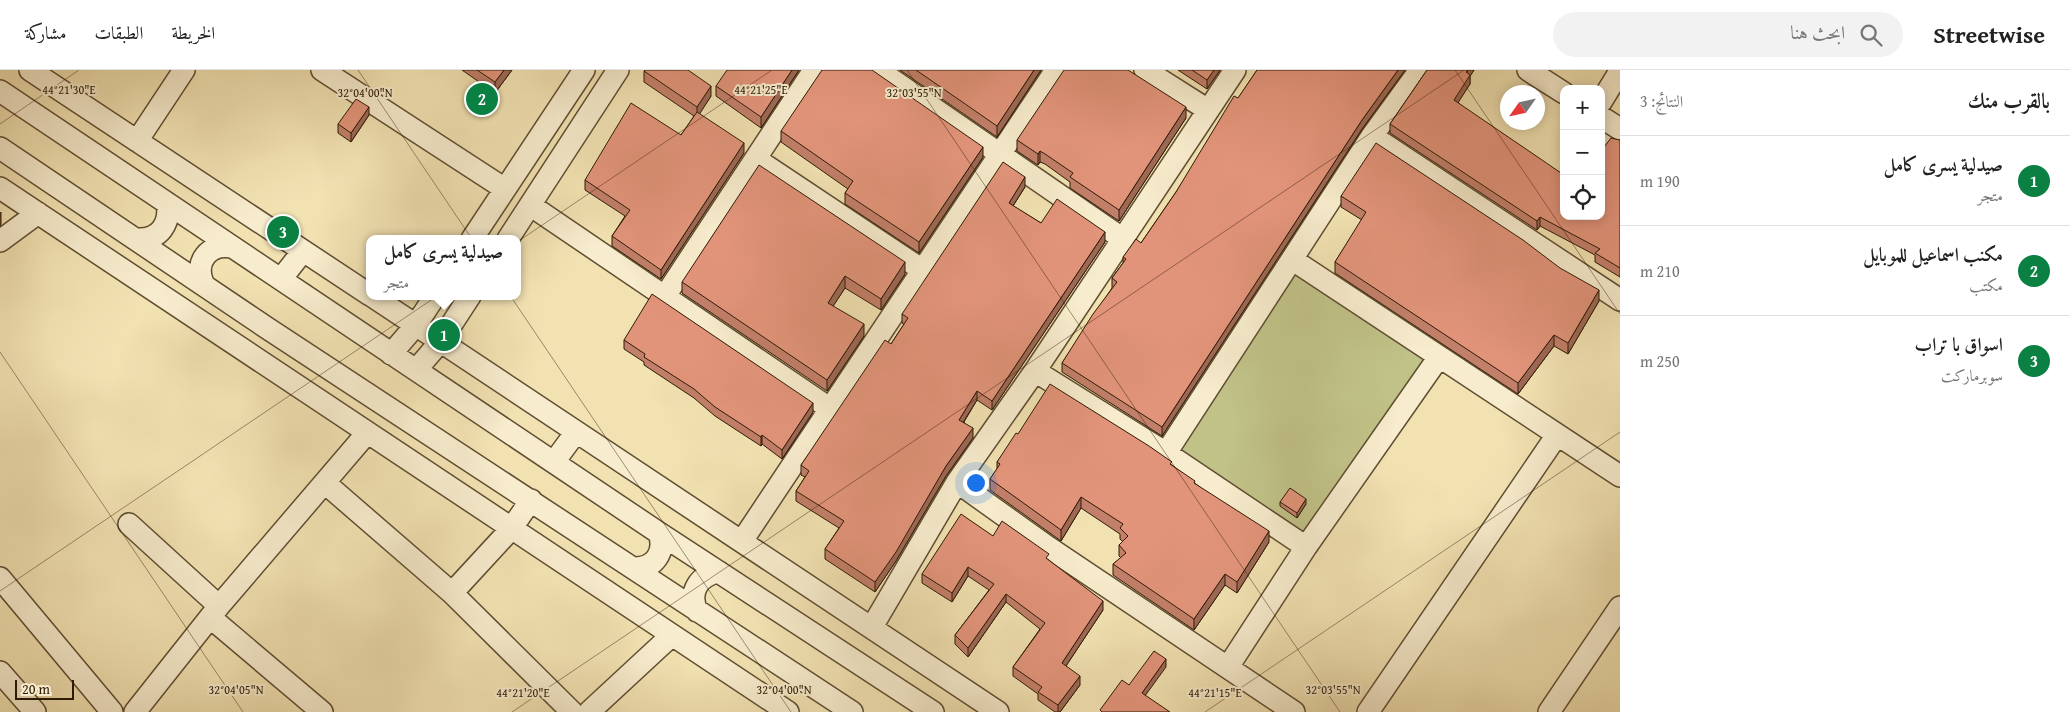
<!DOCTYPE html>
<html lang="ar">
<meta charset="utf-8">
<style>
:root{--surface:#fff;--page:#f2f2f2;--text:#222;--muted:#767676;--line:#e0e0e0;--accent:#0b8043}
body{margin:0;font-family:"Gentium Book Plus",Amiri,serif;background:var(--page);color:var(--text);direction:rtl}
.controls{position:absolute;right:15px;top:15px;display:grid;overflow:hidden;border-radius:10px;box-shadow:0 2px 12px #0003}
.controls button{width:45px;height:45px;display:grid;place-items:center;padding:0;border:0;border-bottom:1px solid var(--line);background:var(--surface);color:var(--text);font:25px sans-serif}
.compass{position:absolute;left:1500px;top:15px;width:45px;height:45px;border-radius:50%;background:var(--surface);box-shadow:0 2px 12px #0003;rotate:236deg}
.scale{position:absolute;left:15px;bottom:12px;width:59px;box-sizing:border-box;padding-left:5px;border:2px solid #2e1b06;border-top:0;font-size:14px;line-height:18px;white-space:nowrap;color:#2e1b06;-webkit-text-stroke:4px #f7eccd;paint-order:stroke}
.you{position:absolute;left:975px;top:412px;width:18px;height:18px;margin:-12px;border:4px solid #fff;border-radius:50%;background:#1a73e8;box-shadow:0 0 0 8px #1a73e833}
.badge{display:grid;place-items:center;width:32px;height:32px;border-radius:50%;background:var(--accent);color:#fff;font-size:16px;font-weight:700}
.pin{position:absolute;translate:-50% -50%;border:2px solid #fff;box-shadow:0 1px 5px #0006}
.popup{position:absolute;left:366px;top:165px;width:155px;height:65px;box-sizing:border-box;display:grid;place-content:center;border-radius:10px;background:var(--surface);filter:drop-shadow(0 1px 4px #0005);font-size:16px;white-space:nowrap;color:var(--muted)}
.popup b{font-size:19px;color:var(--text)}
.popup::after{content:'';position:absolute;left:50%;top:100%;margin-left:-10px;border:10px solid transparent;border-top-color:var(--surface)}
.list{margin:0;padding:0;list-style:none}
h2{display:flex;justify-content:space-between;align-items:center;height:65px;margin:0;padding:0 20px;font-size:21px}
h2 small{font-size:16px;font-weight:400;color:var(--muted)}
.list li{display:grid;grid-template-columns:32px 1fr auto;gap:15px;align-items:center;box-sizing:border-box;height:90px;padding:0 20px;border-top:1px solid var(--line)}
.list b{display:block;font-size:19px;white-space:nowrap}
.list p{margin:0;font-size:16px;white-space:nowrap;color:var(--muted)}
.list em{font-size:16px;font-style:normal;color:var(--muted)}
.icon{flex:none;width:28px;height:28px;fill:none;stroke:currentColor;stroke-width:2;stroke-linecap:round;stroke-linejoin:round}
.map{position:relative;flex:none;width:1620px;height:642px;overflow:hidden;direction:ltr}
header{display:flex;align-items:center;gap:30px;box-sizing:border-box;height:70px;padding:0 25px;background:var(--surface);border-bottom:1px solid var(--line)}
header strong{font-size:24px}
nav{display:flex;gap:28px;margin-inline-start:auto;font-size:18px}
.search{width:350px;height:45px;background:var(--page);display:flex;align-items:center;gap:12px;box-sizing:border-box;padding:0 18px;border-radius:28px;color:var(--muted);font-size:19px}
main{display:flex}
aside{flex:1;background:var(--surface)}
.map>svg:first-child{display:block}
.green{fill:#c0c288;stroke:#776e47}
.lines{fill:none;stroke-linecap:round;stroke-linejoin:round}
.minor-casing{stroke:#5f4d31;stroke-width:24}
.minor{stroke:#f7eccd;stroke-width:21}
.wall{fill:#c27f69;stroke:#2e1b06}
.shaded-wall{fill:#9e6855;stroke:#2e1b06}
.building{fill:#e2947a;stroke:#2e1b06}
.ticks{fill:none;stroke:#2e1b06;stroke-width:1;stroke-opacity:0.45}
.ticks-label{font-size:12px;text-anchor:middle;fill:#2e1b06;stroke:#f7eccd;stroke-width:4;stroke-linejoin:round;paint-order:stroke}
</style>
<header>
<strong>Streetwise</strong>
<div class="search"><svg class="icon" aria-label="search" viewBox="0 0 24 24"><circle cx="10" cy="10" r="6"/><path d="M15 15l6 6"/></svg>ابحث هنا</div>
<nav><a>الخريطة</a><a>الطبقات</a><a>مشاركة</a></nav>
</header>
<main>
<aside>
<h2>بالقرب منك<small>النتائج: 3</small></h2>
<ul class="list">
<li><span class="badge">1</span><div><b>صيدلية يسرى كامل</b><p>متجر</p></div><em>190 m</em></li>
<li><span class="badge">2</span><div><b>مكنب اسماعيل للموبايل</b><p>مكتب</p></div><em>210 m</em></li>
<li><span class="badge">3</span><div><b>اسواق با تراب</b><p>سوبرماركت</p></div><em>250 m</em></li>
</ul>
</aside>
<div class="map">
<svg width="1620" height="642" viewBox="0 0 1620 642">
<rect width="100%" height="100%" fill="#f2e2b2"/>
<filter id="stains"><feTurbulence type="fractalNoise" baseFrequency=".004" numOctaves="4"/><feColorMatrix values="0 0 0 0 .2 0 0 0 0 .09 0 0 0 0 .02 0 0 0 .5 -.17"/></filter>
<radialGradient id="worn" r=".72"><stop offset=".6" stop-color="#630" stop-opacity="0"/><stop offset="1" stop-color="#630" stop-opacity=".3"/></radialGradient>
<path class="green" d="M1293 196 1431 287 1305 464 1175 381Z"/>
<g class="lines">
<g class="minor-casing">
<path id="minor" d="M30 0 370 225
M322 0 505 119
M878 0 1123 169
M1145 0 1208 40
M1528 0 1564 23
M0 21 659 463 933 642
M1601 32 1620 1
M1601 47 1620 59
M1372 66 1620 230
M137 71 184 0
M0 78 267 258 852 642
M756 89 924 201
M0 118 788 642
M530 135 829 338
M138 169C159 170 171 154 167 133
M472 169 584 0
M508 169 618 0
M0 171 38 143
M1293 190 1620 406
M281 209 303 181
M203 213C194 192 209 173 231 177
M372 226 998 642
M665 226 814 0
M391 284 416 255 435 226
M416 300 440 272 470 226
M1035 301 1166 383 1306 477
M1166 383 1372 66 1420 0
M554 392 576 362
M957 412 1048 477 1294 642
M325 413 452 523 572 642
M129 454 219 536
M742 471 1056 0
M633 498C654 499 666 483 659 463
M0 508 112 642
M452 523 511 459 531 430
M697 541C688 522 699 505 719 502
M211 548 322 642
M872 557 957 412 1035 301 1235 0
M1228 597 1306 477 1439 287
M0 602 35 642
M135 642 219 536 367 363
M589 642 671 566
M1368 642 1557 365
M1549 642 1620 537"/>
</g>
<use href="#minor" class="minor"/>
</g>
<path class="wall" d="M462 0H512L495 23Z
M799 0 761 58 716 26V16Z
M900 0H1041L997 67Z
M1178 0H1220L1207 19Z
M1257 0H1405L1362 59 1162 366 1062 302V293L1112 218V208L1123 193V187L1141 173 1176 122Z
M1427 0H1474L1470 6V14L1458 32 1564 146 1620 70V207L1595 192V185L1540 156 1537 160 1390 63V54Z
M644 1 711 26 699 44 744 83 661 209 612 176V166L625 146 585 120V110L681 65 694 46 644 12Z
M369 45 351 72 338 63V54Z
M1186 48 1119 151 1070 118V112L1045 94 1040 92 1038 95 1017 81V70Z
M781 61 983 87 919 183 845 134V123L848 119 781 72Z
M1025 117 1013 136 1041 153 1105 172 992 340 977 330 964 352 973 368 946 406 896 491 875 522 825 489V479L839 458 796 431V421L805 407 801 405V395L891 274 904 254 902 253V244Z
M1341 126 1599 231 1568 284 1554 276 1518 324 1335 203V192L1362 150 1341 137Z
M905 204 881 240 845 218 833 236 864 266 827 321 682 223V212Z
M624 270 813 342 782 389 762 374 761 376 715 346 694 328 644 295V292L624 279Z
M1018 364 1172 395 1269 472 1237 523 1225 515 1194 560 1113 505V494L1121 488 1119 486V475L1123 472 1120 469V464L1081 438 1061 471 990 420V409L997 399V392Z
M1280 432 1306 434 1297 448 1280 436Z
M993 466 1049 490 1103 540 1066 596 1080 615 1060 642H1055L1038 630V624L1013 606V597L1040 559 1006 532 968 587 955 574V565L989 520 968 506 952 532 922 513V504Z"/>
<path class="shaded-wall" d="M504 0H512L495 23V12Z
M792 0H799L761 58V47Z
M1034 0H1041L997 67V56Z
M1214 0H1220L1207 19V10Z
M1398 0H1405L1362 59 1162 366V357L1362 50Z
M1468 0H1474L1470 6V14L1454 39V30Z
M711 16V26L697 48V37Z
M369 37V45L351 72V63Z
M1186 37V48L1119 151V140Z
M744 73V83L661 209V200Z
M983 77V87L919 183V172Z
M1040 81V92L1038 95V84Z
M1025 107V117L1009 142V133Z
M1 142V154L0 156V143Z
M1540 147V156L1537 160V151Z
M1105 162V172L992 340V331Z
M905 192V204L881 240V229Z
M845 206V218L828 244V233Z
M1599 220V231L1568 284V273Z
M864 254V266L827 321V310Z
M1554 265V276L1518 324V313Z
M977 321V330L959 359V350Z
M813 333V342L782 389V380Z
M973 358V368L946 406 896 491 875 522V512L946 396Z
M762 365V374L761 376V367Z
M1081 427V438L1061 471V460Z
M1306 429V434L1297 448V443Z
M1269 461V472L1237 523V512Z
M968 497V506L952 532V523Z
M1225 504V515L1194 560V549Z
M1006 524V532L968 587V578Z
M1103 531V540L1062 602V593Z
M1166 589V597L1142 630V623Z
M1080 606V615L1060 642H1058V635Z"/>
<path class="building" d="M477 0H504L495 12Z
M645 0H688L711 16 697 37 644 1Z
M727 0H792L761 47 716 16Z
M822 0H872L983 77 919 172 845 123 853 111 781 61Z
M916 0H1034L997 56Z
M1064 0H1128L1186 37 1119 140 1070 107 1073 103 1045 84 1040 81 1038 84 1017 70Z
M1192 0H1214L1207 10Z
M1257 0H1398L1362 50 1162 357 1062 293 1093 244 1117 212 1112 208 1126 189 1123 187 1136 169 1141 173 1176 122 1234 26 1238 28Z
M1427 0H1468L1466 2 1470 5 1454 30 1564 105V146H1601V81L1611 68 1620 70V198L1595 183 1600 179 1540 147 1537 151 1390 54Z
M356 29 369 37 351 63 338 54Z
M631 33 681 65 697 42 744 73 661 200 612 166 630 140 585 110Z
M1376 73 1523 170 1560 198 1599 220 1568 273 1554 265 1518 313 1335 192 1366 142 1341 126Z
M1003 92 1025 107 1009 133 1041 153 1057 129 1105 162 992 331 977 321 959 350 973 358 946 396 896 482 875 512 825 479 844 451 796 421 809 401 801 395 885 270 891 274 908 248 902 244Z
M759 95 905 192 881 229 845 206 828 233 864 254 827 310 682 212Z
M652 224 813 333 782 380 762 365 761 367 715 337 694 319 644 287 645 284 624 270Z
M1050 314 1149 376 1172 392 1170 394 1195 411 1194 413 1269 461 1237 512 1225 504 1194 549 1113 494 1126 483 1119 475 1128 466 1120 458 1123 454 1081 427 1061 460 990 409 1000 394 997 392 1016 363 1018 364Z
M1290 418 1306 429 1297 443 1280 432Z
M961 444 993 466 1002 451 1049 484 1046 488 1103 531 1062 593 1080 606 1058 635 1038 622 1042 617 1013 597 1045 553 1006 524 968 578 955 565 994 514 968 497 952 523 922 504Z
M1154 581 1166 589 1142 623 1170 642H1102L1100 640 1122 610 1129 615Z"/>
<path class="ticks" d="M358 0 791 642M907 0 1340 642M1455 0 1620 244M0 54 79 0M0 282 243 642M0 521 772 0M512 642 1464 0M1205 642 1620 362"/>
<g class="ticks-label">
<text x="69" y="24">44°21'30"E</text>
<text x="761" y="24">44°21'25"E</text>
<text x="365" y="27">32°04'00"N</text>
<text x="914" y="27">32°03'55"N</text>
<text x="236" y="624">32°04'05"N</text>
<text x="784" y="624">32°04'00"N</text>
<text x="1333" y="624">32°03'55"N</text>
<text x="523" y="627">44°21'20"E</text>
<text x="1215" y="627">44°21'15"E</text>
</g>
<rect width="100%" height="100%" filter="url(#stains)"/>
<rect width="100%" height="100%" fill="url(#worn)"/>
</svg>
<div class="controls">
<button>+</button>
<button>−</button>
<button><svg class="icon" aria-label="locate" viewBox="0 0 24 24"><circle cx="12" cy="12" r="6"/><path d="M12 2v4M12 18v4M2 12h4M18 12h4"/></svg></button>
</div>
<svg class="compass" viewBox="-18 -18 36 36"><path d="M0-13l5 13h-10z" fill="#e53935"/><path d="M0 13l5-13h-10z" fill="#767676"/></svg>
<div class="scale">20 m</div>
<div class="you"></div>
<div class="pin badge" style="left:444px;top:265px">1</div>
<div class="popup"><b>صيدلية يسرى كامل</b>متجر</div>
<div class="pin badge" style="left:482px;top:29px">2</div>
<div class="pin badge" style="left:283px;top:162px">3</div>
</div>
</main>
